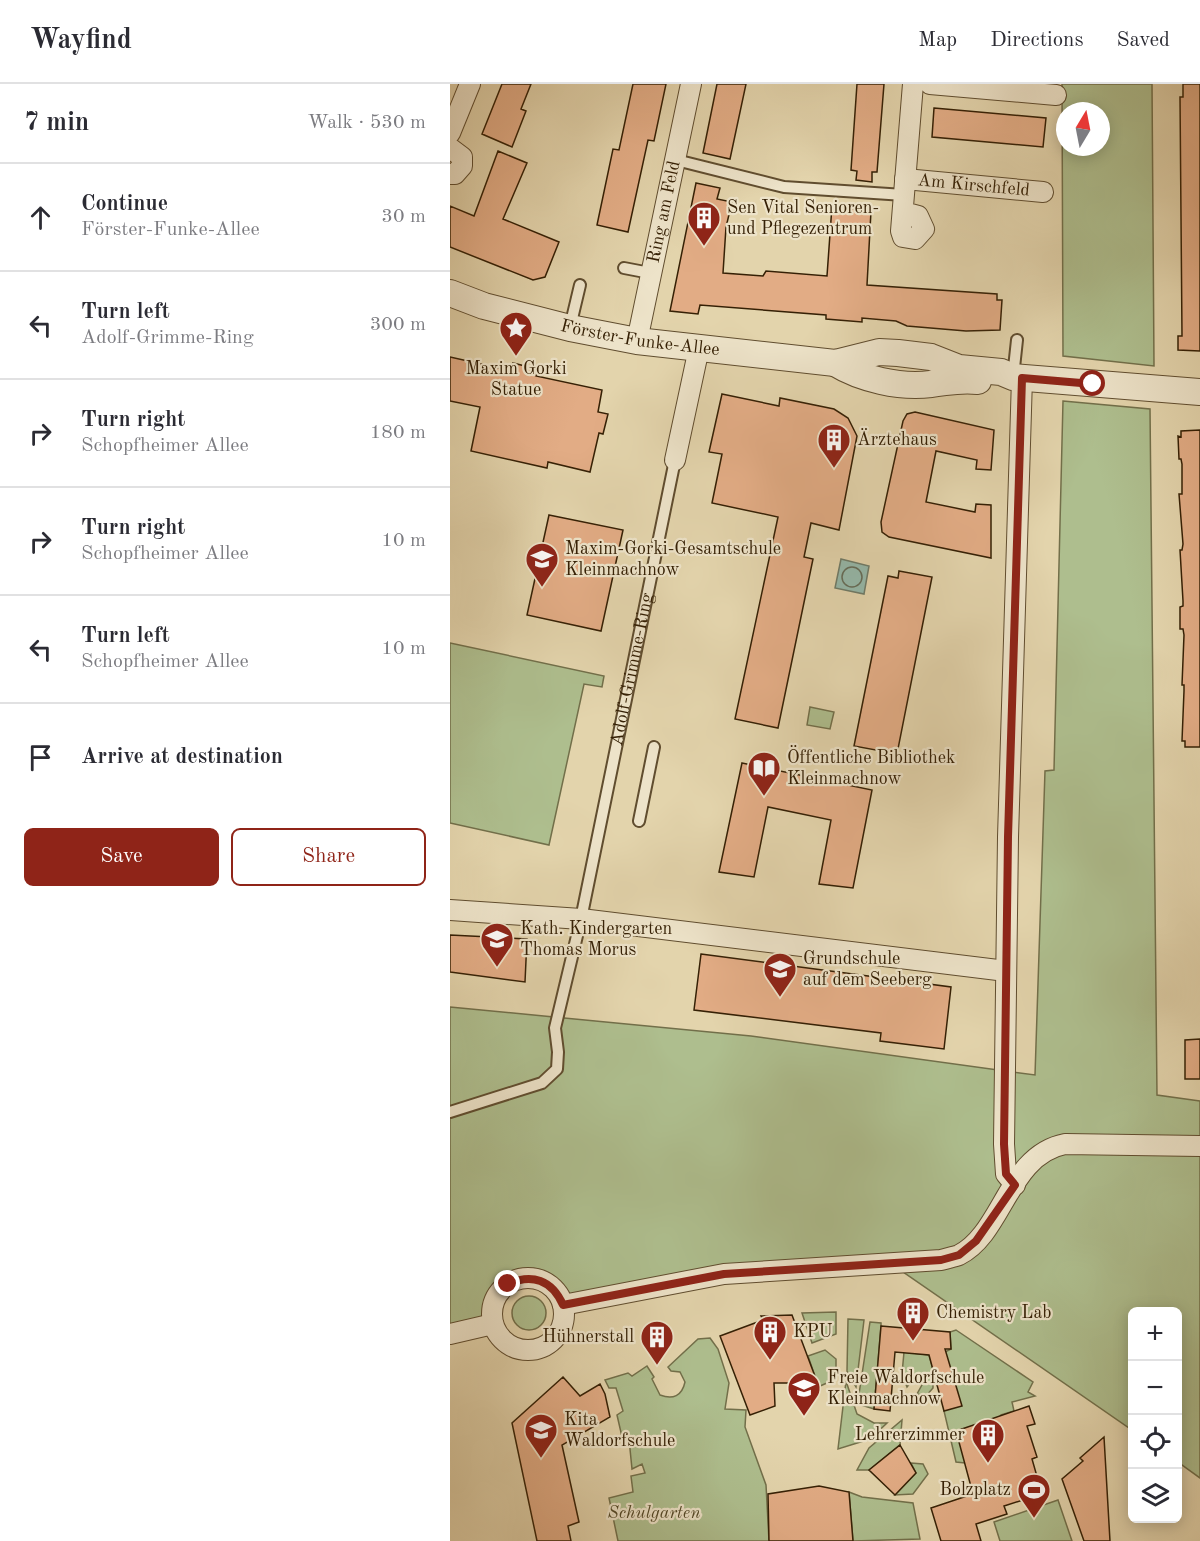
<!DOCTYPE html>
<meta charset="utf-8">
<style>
:root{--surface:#fff;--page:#f2f2f3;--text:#2b2b33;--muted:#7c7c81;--line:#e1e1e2;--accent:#8f2418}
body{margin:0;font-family:"Old Standard TT",serif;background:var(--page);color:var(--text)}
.controls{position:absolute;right:18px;bottom:18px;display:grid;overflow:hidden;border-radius:9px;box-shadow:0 3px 15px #0003}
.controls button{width:54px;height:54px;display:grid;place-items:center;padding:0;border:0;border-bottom:2px solid var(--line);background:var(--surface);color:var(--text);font:30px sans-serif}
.compass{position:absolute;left:606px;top:18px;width:54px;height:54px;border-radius:50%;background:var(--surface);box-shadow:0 3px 15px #0003;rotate:10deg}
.stop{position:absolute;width:18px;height:18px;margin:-14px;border:4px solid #8f2418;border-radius:50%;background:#fff}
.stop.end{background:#8f2418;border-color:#fff;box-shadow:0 2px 6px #0008}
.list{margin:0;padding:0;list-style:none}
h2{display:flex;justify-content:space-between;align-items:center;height:78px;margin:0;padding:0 24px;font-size:26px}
h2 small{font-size:20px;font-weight:400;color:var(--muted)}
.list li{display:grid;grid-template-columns:39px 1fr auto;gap:18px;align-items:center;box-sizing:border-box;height:108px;padding:0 24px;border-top:2px solid var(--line)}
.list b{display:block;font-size:22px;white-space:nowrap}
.list p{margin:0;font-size:20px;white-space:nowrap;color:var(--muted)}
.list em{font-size:20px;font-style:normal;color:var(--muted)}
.actions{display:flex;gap:12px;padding:18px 24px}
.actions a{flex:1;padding:14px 0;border:2px solid var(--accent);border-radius:9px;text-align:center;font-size:21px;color:var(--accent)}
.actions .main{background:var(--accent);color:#fff}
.icon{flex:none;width:33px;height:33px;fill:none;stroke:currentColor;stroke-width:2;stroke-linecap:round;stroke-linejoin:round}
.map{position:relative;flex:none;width:750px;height:1457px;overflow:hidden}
header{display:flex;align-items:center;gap:36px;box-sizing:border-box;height:84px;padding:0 30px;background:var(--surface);border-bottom:2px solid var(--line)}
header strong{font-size:28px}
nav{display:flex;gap:33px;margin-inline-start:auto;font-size:21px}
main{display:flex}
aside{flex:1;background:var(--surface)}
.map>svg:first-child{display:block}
.green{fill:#aebe8e;stroke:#726f4a;stroke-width:1.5;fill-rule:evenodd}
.water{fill:#95b8aa;stroke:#6f7b68;stroke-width:1.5}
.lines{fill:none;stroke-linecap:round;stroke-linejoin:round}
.shore{stroke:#656c58;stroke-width:1.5}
.building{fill:#e2ac85;stroke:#352005;stroke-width:1.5}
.service-casing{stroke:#604d2f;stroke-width:14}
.minor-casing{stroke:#604d2f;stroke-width:22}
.tertiary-casing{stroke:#604d2f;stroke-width:28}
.service{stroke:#ede3c9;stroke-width:10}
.minor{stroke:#ede3c9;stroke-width:20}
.tertiary{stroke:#ede3c9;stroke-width:26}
.route{stroke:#8f2418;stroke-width:8}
.labels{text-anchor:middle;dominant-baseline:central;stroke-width:4.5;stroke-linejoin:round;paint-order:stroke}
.street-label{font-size:18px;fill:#352005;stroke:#ede3c9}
.poi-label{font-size:18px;fill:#352005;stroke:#ede3c9;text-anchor:start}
.park-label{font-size:18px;font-style:italic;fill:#534827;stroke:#ede3c9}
</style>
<header>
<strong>Wayfind</strong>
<nav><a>Map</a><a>Directions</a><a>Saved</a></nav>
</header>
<main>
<aside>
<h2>7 min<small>Walk · 530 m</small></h2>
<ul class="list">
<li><svg class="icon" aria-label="ahead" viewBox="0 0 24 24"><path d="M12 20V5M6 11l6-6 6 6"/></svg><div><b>Continue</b><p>Förster-Funke-Allee</p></div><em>30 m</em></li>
<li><svg class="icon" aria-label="left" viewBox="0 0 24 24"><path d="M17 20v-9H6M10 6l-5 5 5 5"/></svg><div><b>Turn left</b><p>Adolf-Grimme-Ring</p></div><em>300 m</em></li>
<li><svg class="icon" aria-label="right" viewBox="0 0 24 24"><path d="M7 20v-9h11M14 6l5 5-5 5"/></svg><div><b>Turn right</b><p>Schopfheimer Allee</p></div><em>180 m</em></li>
<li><svg class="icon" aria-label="right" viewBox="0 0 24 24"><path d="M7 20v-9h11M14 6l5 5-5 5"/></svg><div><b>Turn right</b><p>Schopfheimer Allee</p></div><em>10 m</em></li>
<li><svg class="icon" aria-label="left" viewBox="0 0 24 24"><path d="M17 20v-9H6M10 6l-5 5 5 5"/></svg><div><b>Turn left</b><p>Schopfheimer Allee</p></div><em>10 m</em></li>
<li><svg class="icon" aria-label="arrive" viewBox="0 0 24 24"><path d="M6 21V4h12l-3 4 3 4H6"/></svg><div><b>Arrive at destination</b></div></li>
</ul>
<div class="actions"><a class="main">Save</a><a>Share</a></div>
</aside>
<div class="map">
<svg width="750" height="1457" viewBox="0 0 750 1457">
<rect width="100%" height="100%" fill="#e3d4ac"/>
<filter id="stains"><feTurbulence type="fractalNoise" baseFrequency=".00333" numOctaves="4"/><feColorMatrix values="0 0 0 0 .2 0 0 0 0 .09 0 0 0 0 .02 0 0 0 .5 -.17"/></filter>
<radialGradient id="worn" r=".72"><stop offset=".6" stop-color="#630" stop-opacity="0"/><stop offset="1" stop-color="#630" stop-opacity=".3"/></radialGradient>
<path class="green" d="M612 0H702L704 282 613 272ZM615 27H651V63H615Z
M613 317 700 325 707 1011 750 1017V1394L728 1378V1228H682V1346L440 1179 313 1186 113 1221C93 1176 38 1192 43 1240L0 1250V923L301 952 585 991 595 687 604 686Z
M0 559 154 592 152 603 134 600 99 761 0 739Z
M360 623 384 628 380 645 357 641Z
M62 1229a17 17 0 1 1 34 0a17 17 0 1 1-34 0Z
M386 1228V1250L362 1259 352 1229Z
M398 1235 414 1236 406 1303 397 1287Z
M420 1238 431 1239V1242L424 1325 411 1321 409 1310Z
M506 1246 583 1298 578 1308 585 1312 562 1318 564 1327 551 1331 515 1379 506 1378 494 1327 495 1268 501 1265 500 1248Z
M260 1254 268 1265 279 1299 275 1325 296 1326 295 1343 316 1401 319 1457H168L159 1414 183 1408 181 1392 195 1389 192 1380 182 1385 179 1355 172 1353 167 1331 173 1327 166 1304H159L155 1296 178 1289 182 1292 197 1282 204 1293 202 1295 210 1311C223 1316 232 1312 235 1298L230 1288 221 1287 218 1283 248 1255Z
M375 1266 386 1275V1295L361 1306 355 1299 366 1295 358 1272Z
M454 1268 479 1271 483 1285V1304L476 1312 467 1310 473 1299 465 1293 457 1303 452 1290Z
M396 1297 407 1330 424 1339H437L420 1355 388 1365Z
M452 1336 450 1361 419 1386H407L419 1364Z
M461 1379 473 1380 478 1390 463 1410 445 1411 466 1389Z
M399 1408 412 1413 463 1419 470 1455 403 1457Z
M608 1416 622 1457H550L544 1438Z"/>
<path class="water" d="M391 475 419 482 414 510 385 504Z"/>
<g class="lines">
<path class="shore" d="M392 493a10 10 0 1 1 20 0a10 10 0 1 1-20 0Z"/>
</g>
<path class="building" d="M52 0H81L71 25 76 27 62 63 32 50Z
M183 0H216L204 57 198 56 178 148 147 141 163 65 169 66Z
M267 0H296L280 75 253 69Z
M407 0H434L427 88H422V98L406 96 407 87 401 86Z
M733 0H750V267L728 266V252H732L730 13H733Z
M484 24 596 34 593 63 482 53Z
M48 67 77 79 53 135 109 158 95 193 83 196 0 163V122L24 132Z
M246 99 270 104 267 115 282 118 276 143 273 189 313 192 316 187 377 192 382 122 421 127 417 201 547 210V216H552L550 246 516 247 457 242 446 237 412 234V238L376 235V231L250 221 248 230 220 227Z
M0 273 62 287 63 279 87 285 86 292 152 306 148 328 158 330 153 350 149 349 140 388 98 378 97 384 21 367 30 323 0 317Z
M272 310 329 322 330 314 384 325 398 334 407 352 389 446 361 439 354 473 363 475 328 644 285 635 328 433 262 419 272 370 259 368Z
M465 328 544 346 541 386 526 385 527 376 486 367 476 418 525 428 526 420 541 421V474L439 453 432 448 431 438 453 337 457 330Z
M750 346V663H735V657H732L734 607V601H732L734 551 733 545H730V523L733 522V517L730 466H732L733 460 729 410H732V380L731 375H729L728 352 731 353V347Z
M99 431 173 446 151 547 77 531Z
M449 487 482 493 447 670 404 662 438 492 448 494Z
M292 679 422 706 403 804 369 800 381 736 318 723 304 793 269 788Z
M0 851 77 855 75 898 0 888Z
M251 870 501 903 494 965 430 957 431 949 244 926Z
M750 955V995H735V956Z
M342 1231 366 1295 355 1299H324L325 1322 300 1331 270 1252 313 1236 311 1232Z
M431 1242 500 1248 501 1265H495L512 1322 494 1327 479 1271 445 1268 440 1327 424 1325Z
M113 1293 130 1312 150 1300 155 1310 160 1333 112 1361 129 1438 118 1442 121 1457H87L62 1339Z
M579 1322 585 1340 577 1342 587 1373 582 1375 592 1410 554 1422 557 1430 526 1440 531 1457H491L481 1424 523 1410 506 1347Z
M654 1353 660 1457H634L612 1395 633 1377 630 1374Z
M450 1361 466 1389 445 1411 419 1386Z
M369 1402 399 1408 403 1457H319L318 1410Z"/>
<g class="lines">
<g class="service-casing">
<g id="service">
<path d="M226 76 334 103 454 111"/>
<path d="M174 184 200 189"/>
<path d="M120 243 130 201"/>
<path d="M563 293 567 256"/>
<path d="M189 737 204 663"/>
<path id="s1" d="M0 1028 92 999 107 985 108 968 105 944 131 835 225 376"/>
</g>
</g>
<g class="minor-casing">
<g id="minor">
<path d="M480 0 606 11"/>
<path d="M0 49 20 0"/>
<path d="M0 64 12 73V82L5 90H0"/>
<path id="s2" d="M455 95 593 108"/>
<path d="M453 128 468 132 474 145 465 155 453 153 451 147 463 0"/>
<path id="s3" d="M187 257 241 0"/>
<path d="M225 376 249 264"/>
<path d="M0 826 131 835 556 887"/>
<path d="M565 1101 556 1090 554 1060 558 753 572 294"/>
<circle cx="78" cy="1230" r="36"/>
<path d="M113 1221 274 1190 491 1176C497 1174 504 1173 509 1171 553 1149 558 1071 615 1060L750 1062"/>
<path d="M0 1250 43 1240"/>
</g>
</g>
<g class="tertiary-casing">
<g id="tertiary">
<path id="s4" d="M0 209 34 222 120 244 187 257 385 279 429 268 448 269 481 273 509 284 551 288 563 293 750 308"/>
<path d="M385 279C411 295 450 304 481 300 500 298 508 295 528 297"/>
</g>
</g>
<use href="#service" class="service"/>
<use href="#minor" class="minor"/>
<use href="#tertiary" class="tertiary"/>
</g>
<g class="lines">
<path class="route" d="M58 1200C82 1189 102 1196 113 1221L274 1190 491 1176 509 1171 526 1157 565 1101 556 1090 554 1060 558 753 572 294 643 300"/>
</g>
<defs>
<g id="building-pin" transform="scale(1.725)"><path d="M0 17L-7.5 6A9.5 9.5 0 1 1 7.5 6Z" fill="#8f2418" stroke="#ede3c9"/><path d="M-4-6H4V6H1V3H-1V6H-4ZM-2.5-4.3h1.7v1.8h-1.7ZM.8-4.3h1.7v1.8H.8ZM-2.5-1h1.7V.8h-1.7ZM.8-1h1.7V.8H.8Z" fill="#fff"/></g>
<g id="sight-pin" transform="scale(1.725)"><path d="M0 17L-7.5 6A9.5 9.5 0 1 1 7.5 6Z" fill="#8f2418" stroke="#ede3c9"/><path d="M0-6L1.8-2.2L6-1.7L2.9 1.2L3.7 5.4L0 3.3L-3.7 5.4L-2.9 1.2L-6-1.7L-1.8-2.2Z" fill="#fff"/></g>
<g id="school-pin" transform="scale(1.725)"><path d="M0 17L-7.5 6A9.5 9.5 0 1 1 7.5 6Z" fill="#8f2418" stroke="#ede3c9"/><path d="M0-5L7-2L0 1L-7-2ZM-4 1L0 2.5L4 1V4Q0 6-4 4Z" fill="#fff"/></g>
<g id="library-pin" transform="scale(1.725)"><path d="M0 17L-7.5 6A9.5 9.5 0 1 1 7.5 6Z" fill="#8f2418" stroke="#ede3c9"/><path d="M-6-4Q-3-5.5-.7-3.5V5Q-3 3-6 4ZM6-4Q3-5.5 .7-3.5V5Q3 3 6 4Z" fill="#fff"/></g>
<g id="stadium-pin" transform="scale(1.725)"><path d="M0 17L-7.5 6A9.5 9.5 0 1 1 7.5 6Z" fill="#8f2418" stroke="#ede3c9"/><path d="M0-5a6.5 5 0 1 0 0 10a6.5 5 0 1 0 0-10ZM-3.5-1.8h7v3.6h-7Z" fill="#fff"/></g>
</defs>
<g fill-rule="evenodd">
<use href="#building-pin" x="254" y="134"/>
<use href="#sight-pin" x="66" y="244"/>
<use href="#building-pin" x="384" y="356"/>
<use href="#school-pin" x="92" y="475"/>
<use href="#library-pin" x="314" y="684"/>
<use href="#school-pin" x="47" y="855"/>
<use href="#school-pin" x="330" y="885"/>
<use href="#building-pin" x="463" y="1229"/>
<use href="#building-pin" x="320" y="1248"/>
<use href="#building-pin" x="207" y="1253"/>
<use href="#school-pin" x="354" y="1304"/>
<use href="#school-pin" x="91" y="1346"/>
<use href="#building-pin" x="538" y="1351"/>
<use href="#stadium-pin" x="584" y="1406"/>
</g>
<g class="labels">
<g class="street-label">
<text stroke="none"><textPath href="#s2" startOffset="69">Am Kirschfeld</textPath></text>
<text stroke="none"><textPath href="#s3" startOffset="132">Ring am Feld</textPath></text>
<text stroke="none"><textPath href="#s4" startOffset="196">Förster-Funke-Allee</textPath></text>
<text stroke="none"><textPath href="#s1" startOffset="525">Adolf-Grimme-Ring</textPath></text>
</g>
<g class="poi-label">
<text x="277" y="124">Sen Vital Senioren-<tspan x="277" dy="21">und Pflegezentrum</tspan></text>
<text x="66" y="285" text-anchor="middle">Maxim Gorki<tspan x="66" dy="21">Statue</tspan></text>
<text x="407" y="356">Ärztehaus</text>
<text x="115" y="465">Maxim-Gorki-Gesamtschule<tspan x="115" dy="21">Kleinmachnow</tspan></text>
<text x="337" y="674">Öffentliche Bibliothek<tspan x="337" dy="21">Kleinmachnow</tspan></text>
<text x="70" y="845">Kath. Kindergarten<tspan x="70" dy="21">Thomas Morus</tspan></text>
<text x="353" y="875">Grundschule<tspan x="353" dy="21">auf dem Seeberg</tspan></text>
<text x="486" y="1229">Chemistry Lab</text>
<text x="343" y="1248">KPU</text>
<text x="184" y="1253" text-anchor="end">Hühnerstall</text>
<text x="377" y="1294">Freie Waldorfschule<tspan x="377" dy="21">Kleinmachnow</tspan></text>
<text x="114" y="1336">Kita<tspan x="114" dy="21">Waldorfschule</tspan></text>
<text x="515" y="1351" text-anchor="end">Lehrerzimmer</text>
<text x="561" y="1406" text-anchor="end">Bolzplatz</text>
</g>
<g class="park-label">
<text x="204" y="1429">Schulgarten</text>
</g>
</g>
<rect width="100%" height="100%" filter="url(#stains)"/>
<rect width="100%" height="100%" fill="url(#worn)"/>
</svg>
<div class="controls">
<button>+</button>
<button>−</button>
<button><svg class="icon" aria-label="locate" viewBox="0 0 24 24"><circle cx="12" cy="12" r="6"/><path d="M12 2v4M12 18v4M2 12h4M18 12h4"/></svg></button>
<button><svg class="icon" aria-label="layers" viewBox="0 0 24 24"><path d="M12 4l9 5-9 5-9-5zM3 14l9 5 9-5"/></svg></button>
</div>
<svg class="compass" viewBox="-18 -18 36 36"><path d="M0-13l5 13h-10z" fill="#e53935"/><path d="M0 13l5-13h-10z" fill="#7c7c81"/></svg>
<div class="stop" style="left:643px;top:300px"></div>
<div class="stop end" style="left:58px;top:1200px"></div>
</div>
</main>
